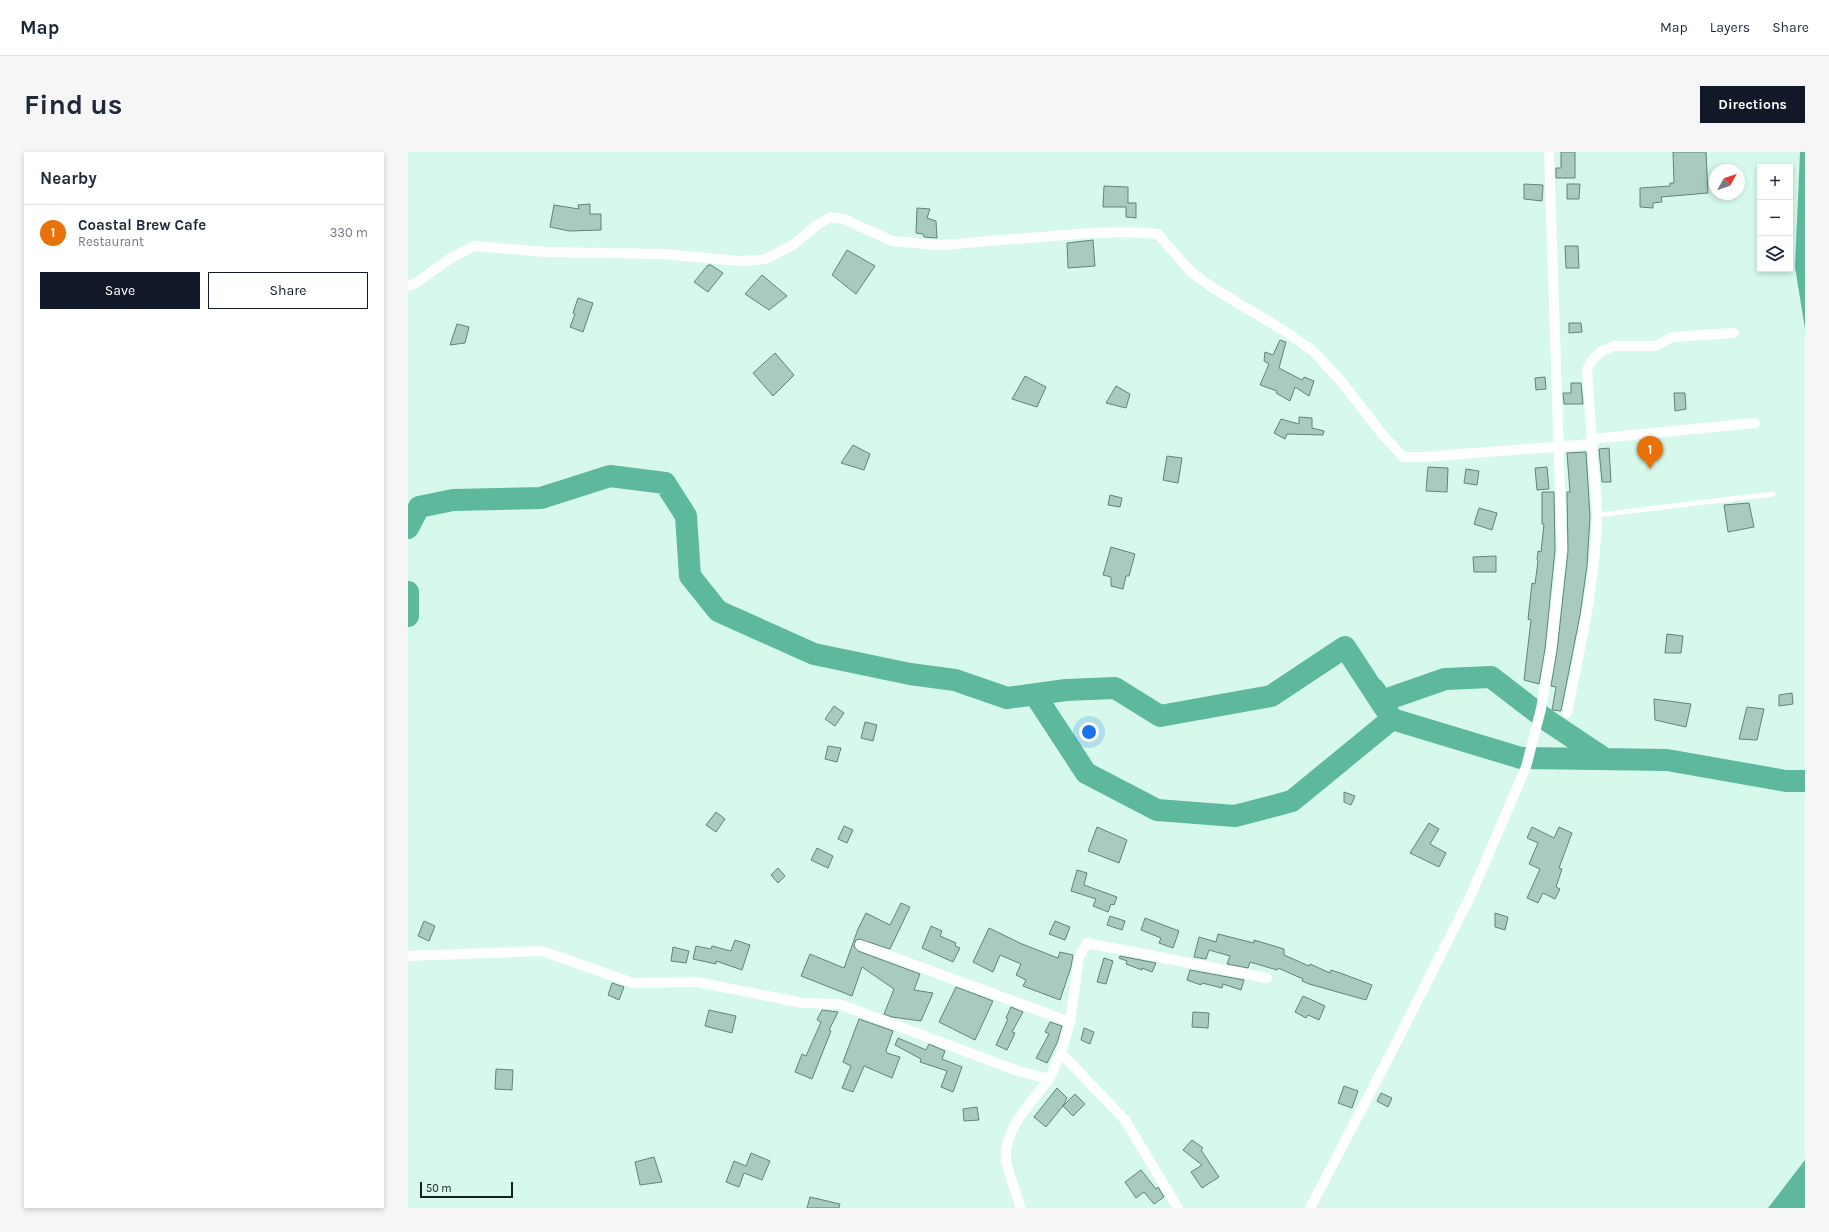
<!DOCTYPE html>
<meta charset="utf-8">
<style>
:root{--surface:#fff;--page:#f6f6f7;--text:#1f2937;--muted:#747a83;--line:#e0e1e3;--accent:#111827}
body{margin:0;font-family:Karla,sans-serif;background:var(--page);color:var(--text)}
.controls{position:absolute;right:12px;top:12px;display:grid;overflow:hidden;border-radius:0px;box-shadow:0 2px 6px #0003}
.controls button{width:36px;height:36px;display:grid;place-items:center;padding:0;border:0;border-bottom:1px solid var(--line);background:var(--surface);color:var(--text);font:20px sans-serif}
.compass{position:absolute;left:1301px;top:12px;width:36px;height:36px;border-radius:50%;background:var(--surface);box-shadow:0 2px 6px #0003;rotate:50deg}
.scale{position:absolute;left:12px;bottom:10px;width:93px;box-sizing:border-box;padding-left:4px;border:2px solid #121f1b;border-top:0;font-size:11px;line-height:14px;white-space:nowrap;color:#121f1b;-webkit-text-stroke:3px #d6f9ec;paint-order:stroke}
.you{position:absolute;left:681px;top:580px;width:14px;height:14px;margin:-10px;border:3px solid #fff;border-radius:50%;background:#1a73e8;box-shadow:0 0 0 6px #1a73e833}
.badge{display:grid;place-items:center;width:26px;height:26px;border-radius:50%;background:var(--accent);color:#fff;font-size:13px;font-weight:700}
.pin{position:absolute;translate:-50% -33px;filter:drop-shadow(0 1px 2px #0008)}
.pin::after{content:'';position:absolute;top:21px;width:14px;height:12px;background:inherit;clip-path:polygon(0 0,100% 0,50% 100%)}
.list{margin:0;padding:0;list-style:none}
h2{display:flex;justify-content:space-between;align-items:center;height:52px;margin:0;padding:0 16px;font-size:17px}
h2 small{font-size:13px;font-weight:400;color:var(--muted)}
.list li{display:grid;grid-template-columns:26px 1fr auto;gap:12px;align-items:center;box-sizing:border-box;height:56px;padding:0 16px;border-top:1px solid var(--line)}
.list b{display:block;font-size:15px;white-space:nowrap}
.list p{margin:0;font-size:13px;white-space:nowrap;color:var(--muted)}
.list em{font-size:13px;font-style:normal;color:var(--muted)}
.actions{display:flex;gap:8px;padding:12px 16px}
.actions a{flex:1;padding:9px 0;border:1px solid var(--accent);border-radius:0px;text-align:center;font-size:14px;color:var(--accent)}
.actions .main{background:var(--accent);color:#fff}
.icon{flex:none;width:22px;height:22px;fill:none;stroke:currentColor;stroke-width:2;stroke-linecap:round;stroke-linejoin:round}
.map{position:relative;flex:none;width:1397px;height:1056px;overflow:hidden;border-radius:0px}
header{display:flex;align-items:center;gap:24px;box-sizing:border-box;height:56px;padding:0 20px;background:var(--surface);border-bottom:1px solid var(--line)}
header strong{font-size:19px}
nav{display:flex;gap:22px;margin-inline-start:auto;font-size:14px}
.intro{display:flex;align-items:center;justify-content:space-between;box-sizing:border-box;height:96px;padding:0 24px}
h1{margin:0;font-size:28px}
.button{padding:10px 18px;border-radius:0px;background:var(--accent);color:#fff;font-size:14px;font-weight:700}
main{display:flex;gap:24px;padding:0 24px}
aside{flex:1;background:var(--surface);border-radius:0px;box-shadow:0 2px 6px #0003}
.map>svg:first-child{display:block}
.water{fill:#5db89d}
.lines{fill:none;stroke-linecap:round;stroke-linejoin:round}
.river{stroke:#5db89d;stroke-width:22}
.building{fill:#a9cbbf;stroke:#638379}
.lane{stroke:#fff;stroke-width:5}
.street{stroke:#fff;stroke-width:10}
</style>
<header>
<strong>Map</strong>
<nav><a>Map</a><a>Layers</a><a>Share</a></nav>
</header>
<div class="intro"><h1>Find us</h1><a class="button">Directions</a></div>
<main>
<aside>
<h2>Nearby<small></small></h2>
<ul class="list">
<li><span class="badge" style="background:#e8710a">1</span><div><b>Coastal Brew Cafe</b><p>Restaurant</p></div><em>330 m</em></li>
</ul>
<div class="actions"><a class="main">Save</a><a>Share</a></div>
</aside>
<div class="map">
<svg width="1397" height="1056" viewBox="0 0 1397 1056">
<rect width="100%" height="100%" fill="#d6f9ec"/>
<path class="water" d="M1392 0H1397V177L1387 115Z
M1397 1008V1056H1360Z"/>
<g class="lines">
<path class="river" d="M0 376 11 355 45 348 133 346 202 324 257 331 278 364 282 424 310 459 406 502 502 522 547 528 599 546 658 538 707 536 752 564 863 544 937 495 984 567 1113 606 1259 608 1378 629H1397
M0 440V464
M966 537 974 549 1037 527 1083 525 1140 569 1197 607
M627 543 678 621 749 658 827 664 884 649 984 567"/>
</g>
<path class="building" d="M1153 0H1167V26H1148V16H1153Z
M1265 0H1298L1300 41 1253 45 1254 50 1245 51V56L1232 55V36L1262 34V31H1266Z
M1116 32 1135 33 1134 49 1116 47Z
M1159 32H1172L1171 47H1159Z
M696 34 720 35V51H728V66L718 65V55H695Z
M182 52V62H193V78L161 79 142 75 146 53 171 57 170 53Z
M509 56 522 57 519 66 528 69 529 86 516 85 515 82 508 81Z
M685 88 687 114 660 116 659 91Z
M1157 94H1170L1171 116H1158Z
M439 98 467 114 448 142 424 123Z
M300 113H303L315 121 300 140 286 130Z
M354 123 379 144 361 158 337 142Z
M170 146 185 151 175 180 162 175 167 162 165 161Z
M1161 171H1173L1174 180 1161 181Z
M49 172 61 175 57 191 42 193Z
M872 188 878 190 871 216 894 228 896 225 906 229 901 244 887 235 882 249 868 241 869 239 852 233 861 212 856 209 857 200 865 203Z
M367 201 386 223 365 244 345 221Z
M617 224 638 235 629 255 604 247Z
M1137 225 1138 237 1128 238 1127 226Z
M1163 231H1173L1175 252H1156L1155 241H1163Z
M708 234 722 242 718 256 698 251Z
M1266 241H1277L1278 257 1267 259Z
M891 265 904 266V276L916 279 915 283 879 282 877 287 866 281 873 267 891 272Z
M445 293 462 302 456 318 433 311Z
M1201 296 1203 330H1194L1191 297Z
M1178 300 1182 365 1179 414 1172 463 1153 559 1144 558 1148 535 1143 534 1149 499 1160 399 1159 340H1162L1159 301Z
M759 304 774 306 770 331 755 328Z
M1020 315 1040 316 1039 340 1018 339Z
M1139 315 1141 337 1129 338 1127 316Z
M1058 317 1071 319 1069 333 1056 331Z
M1134 340H1146L1147 398 1137 497 1131 532 1116 528 1123 468 1120 467 1124 431 1127 432 1130 409 1129 408 1130 399 1133 400 1136 372H1134Z
M702 343 714 346 712 355 700 353Z
M1341 351 1346 375 1320 380 1316 353Z
M1071 356 1089 361 1084 378 1066 372Z
M703 395 727 402 721 424H718L715 437 703 434V425L695 423Z
M1088 404V420H1066L1065 405Z
M1259 482 1275 484 1273 501H1257Z
M1384 541 1385 552 1371 554V543Z
M1246 547 1283 552 1278 575 1247 568Z
M426 554 436 561 427 574 417 567Z
M1339 555 1356 557 1349 588 1331 587Z
M457 570 469 573 465 589 453 586Z
M420 594 433 596 429 610 417 607Z
M936 640 947 644 943 653 936 650Z
M308 660 317 667 308 680 298 673Z
M1021 671 1031 677 1022 692 1038 701 1031 715 1002 701Z
M436 674 445 678 439 691 430 687Z
M689 675 719 688 711 711 680 699Z
M1124 675 1146 686 1151 675 1164 681 1151 716 1154 717 1148 735 1152 737 1147 747 1135 741 1130 751 1119 746 1132 717 1121 712 1130 691 1119 686Z
M409 696 425 704 420 716 403 708Z
M370 716 377 724 370 731 363 723Z
M669 718 679 721 676 733 709 745 706 753 703 752 700 760 685 754 688 747 663 739Z
M493 751 502 755 482 797 451 787 448 788 446 794 450 799 512 822 506 838 525 841 513 869 484 865 476 862 486 837 454 815 444 844 393 824 402 802 436 816 450 777 458 761 482 773Z
M1087 761 1100 765 1097 778 1087 775Z
M702 764 717 769 714 778 699 773Z
M737 766 771 779 765 796 751 791 753 786 733 778Z
M16 769 27 774 21 789 10 784Z
M647 769 662 775 657 788 641 782Z
M523 774 534 779 532 784 548 791 547 794 552 796 545 810 514 796Z
M581 776 614 792 650 806 652 800 665 803 663 815 652 848 615 834 618 828 608 823 613 812 592 803 585 820 565 810Z
M810 782 846 791V788L876 797V803L901 814 902 812 922 821 923 818 935 822 964 833 958 848 901 832 894 829 895 827 870 816 869 818 842 810 840 816 819 812 822 804 801 798 798 807 786 805 791 785 808 790Z
M327 788 342 793 334 818 308 809V812L285 807 288 794 303 797 304 794 323 799Z
M265 795 281 799 278 811 263 809Z
M712 804 748 811 744 820 734 816V818L718 812 719 809 711 806Z
M696 806 705 809 698 832 689 830Z
M782 818 836 828 833 838 815 832 814 836 794 831 793 833 779 828Z
M204 831 216 835 211 848 200 843Z
M548 835 585 849 567 888 531 870Z
M895 844 917 854 911 868 900 863 898 866 887 860Z
M603 855 615 860 604 880 607 881 599 898 588 893 600 867 598 866Z
M301 858 328 864 324 881 297 874Z
M414 858 430 860 421 878 423 879 404 927 387 920 394 902 398 904 413 870 409 868Z
M785 860 801 861 800 876 784 875Z
M451 867 485 879 478 899 479 901 492 905 484 926 456 914 445 940 434 936 443 914 435 910Z
M642 870 654 874 649 891 639 911 628 906 641 882 637 880Z
M676 876 686 880 682 892 673 888Z
M490 886 518 898 521 892 537 899 534 907 554 915 545 940 533 935 539 919 512 910 513 907 487 893Z
M88 917 105 918 104 938 87 937Z
M936 934 950 939 944 956 930 951Z
M649 936 659 946 655 954 667 942 677 952 665 964 655 954 638 975 626 965Z
M973 941 984 946 980 955 969 949Z
M569 955 571 968 556 969 555 957Z
M784 988 795 996 793 998 811 1025 794 1036 783 1020 794 1013 775 998Z
M343 1001 362 1009 354 1028 336 1021 331 1035 318 1030 326 1009 338 1014Z
M246 1005 254 1030 232 1033 227 1010Z
M733 1018 748 1037 750 1035 756 1045 746 1052 736 1040 728 1046 717 1030Z
M402 1045 432 1052 431 1056H399Z"/>
<g class="lines">
<path class="lane" d="M1189 363 1365 342"/>
<path class="street" d="M0 134 8 131 43 106 66 94 138 100 254 102 333 109 358 107 385 93 409 73 422 65 436 67 484 89 532 93 682 81 722 80 750 82 782 119 805 136 875 178 905 199 933 229 974 282 995 305H1015L1184 292 1179 218 1184 208 1194 199 1206 194H1248L1264 185 1326 181
M1183 287 1347 271
M1159 561C1172 496 1187 432 1189 365 1189 341 1185 316 1184 292
M452 793 662 870
M0 804 134 799 225 831 289 830 395 851 431 852 610 919 641 927 653 901 662 870 671 805 679 791 859 826
M653 901 717 968 770 1056
M612 1054C608 1040 602 1026 599 1013 591 981 624 950 641 927
M902 1056 985 897 1062 745 1118 615 1133 557 1143 498 1154 398 1141 0"/>
</g>
</svg>
<div class="controls">
<button>+</button>
<button>−</button>
<button><svg class="icon" aria-label="layers" viewBox="0 0 24 24"><path d="M12 4l9 5-9 5-9-5zM3 14l9 5 9-5"/></svg></button>
</div>
<svg class="compass" viewBox="-18 -18 36 36"><path d="M0-13l5 13h-10z" fill="#e53935"/><path d="M0 13l5-13h-10z" fill="#747a83"/></svg>
<div class="scale">50 m</div>
<div class="you"></div>
<div class="pin badge" style="left:1242px;top:317px;background:#e8710a">1</div>
</div>
</main>
